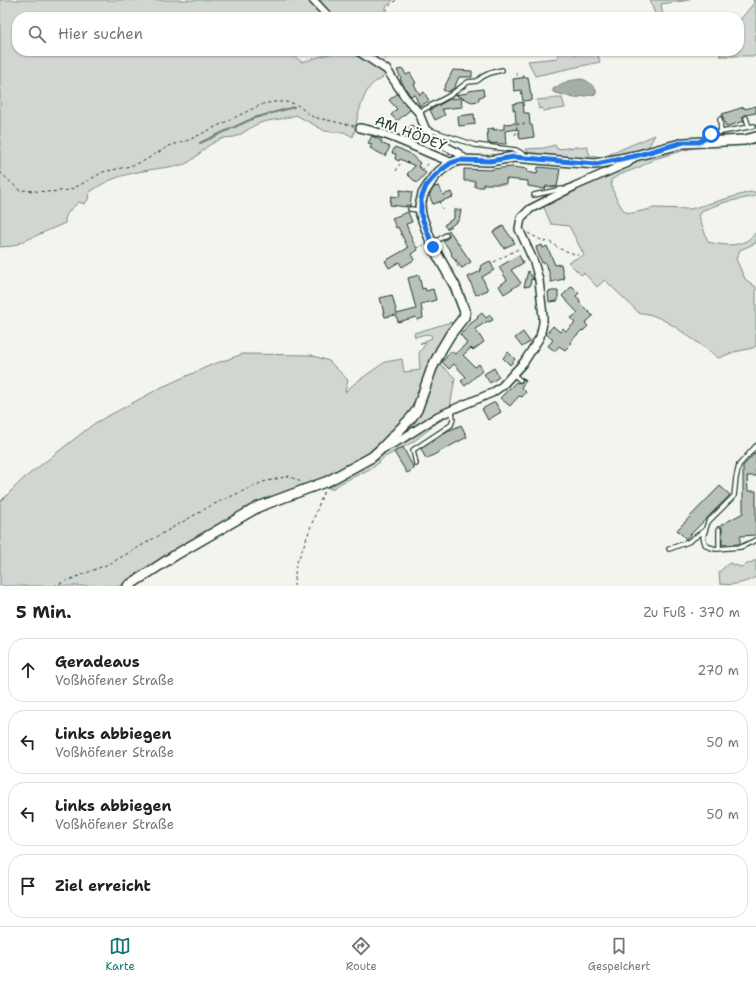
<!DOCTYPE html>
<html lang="de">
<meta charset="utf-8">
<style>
:root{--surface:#fff;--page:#f6f6f6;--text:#222;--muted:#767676;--line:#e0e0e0;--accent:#0f766e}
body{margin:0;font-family:"Shantell Sans",sans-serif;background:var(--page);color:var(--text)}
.stop{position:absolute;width:12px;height:12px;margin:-9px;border:3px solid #1a73e8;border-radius:50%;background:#fff}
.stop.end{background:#1a73e8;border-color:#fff;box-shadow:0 1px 4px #0008}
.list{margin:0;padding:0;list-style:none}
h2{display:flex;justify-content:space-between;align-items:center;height:52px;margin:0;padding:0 16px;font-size:17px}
h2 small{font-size:13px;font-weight:400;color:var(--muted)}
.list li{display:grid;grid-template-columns:26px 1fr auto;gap:12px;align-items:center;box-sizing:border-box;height:64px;margin:0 8px 8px;padding:0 8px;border:1px solid var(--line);border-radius:16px}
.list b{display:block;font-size:15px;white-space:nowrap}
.list p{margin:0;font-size:13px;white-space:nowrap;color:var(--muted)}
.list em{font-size:13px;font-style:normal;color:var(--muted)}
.icon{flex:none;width:22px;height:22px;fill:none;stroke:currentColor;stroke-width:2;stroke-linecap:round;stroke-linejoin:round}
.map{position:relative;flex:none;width:756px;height:586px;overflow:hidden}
.search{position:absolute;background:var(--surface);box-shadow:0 1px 3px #0004;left:12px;right:12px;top:12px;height:44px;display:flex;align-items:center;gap:10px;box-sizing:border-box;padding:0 14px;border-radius:16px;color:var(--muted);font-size:15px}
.sheet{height:340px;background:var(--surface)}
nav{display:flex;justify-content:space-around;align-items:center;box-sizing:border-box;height:56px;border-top:1px solid var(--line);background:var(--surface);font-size:11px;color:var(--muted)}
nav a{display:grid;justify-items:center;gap:2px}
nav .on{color:var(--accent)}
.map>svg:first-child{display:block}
.green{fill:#d1d6d1;stroke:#788a82}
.water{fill:#a3aea7;stroke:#6e8179}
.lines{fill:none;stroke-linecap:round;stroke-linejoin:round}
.stream{stroke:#6e8179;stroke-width:2}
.building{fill:#b9c1bb;stroke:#1f3d34}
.lane-casing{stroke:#1f3d34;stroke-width:6}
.street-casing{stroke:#1f3d34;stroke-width:10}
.secondary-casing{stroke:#1f3d34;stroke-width:12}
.path{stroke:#1f3d34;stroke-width:1;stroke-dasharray:3 3;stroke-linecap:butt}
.lane{stroke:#fdfcf7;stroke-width:3.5}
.street{stroke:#fdfcf7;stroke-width:7}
.secondary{stroke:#fdfcf7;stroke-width:9}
.route{stroke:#1a73e8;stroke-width:5}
.labels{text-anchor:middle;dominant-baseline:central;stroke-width:4;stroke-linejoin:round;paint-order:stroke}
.street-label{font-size:14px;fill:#1f3d34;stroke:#fdfcf7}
</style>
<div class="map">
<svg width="756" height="586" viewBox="0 0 756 586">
<rect width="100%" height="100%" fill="#f4f4ef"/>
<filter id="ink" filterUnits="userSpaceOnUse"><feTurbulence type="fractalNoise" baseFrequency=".025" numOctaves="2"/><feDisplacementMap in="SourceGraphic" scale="8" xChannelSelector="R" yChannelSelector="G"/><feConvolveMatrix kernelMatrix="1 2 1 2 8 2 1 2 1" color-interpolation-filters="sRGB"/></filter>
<g filter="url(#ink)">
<path class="green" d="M0 0H310L326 17H17V51H270L273 54C285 47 292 55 302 62L339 51H354C364 60 378 64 386 74L380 80C363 83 357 121 353 137L344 132H333L325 131 296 115C283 120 272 119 260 123 251 126 245 133 237 136 233 138 229 137 225 138 219 139 213 143 208 146 200 152 191 164 181 165 148 171 117 171 89 193L88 200 84 204 79 202C73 208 64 213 65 223L13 246 0 247Z
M316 0H393L386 7 383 17H333L318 4Z
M650 0H690L661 4 663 17H656Z
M753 0H756V56H720V51H739V21L754 3Z
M557 51H571L574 54 591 51H612L598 55 600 62 535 76 528 61 558 58Z
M556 98H562L565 108 544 111 543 108 539 109 537 100Z
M655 135 646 151 594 163 531 156 526 149 544 148 555 145 557 149 587 146 590 156 603 157Z
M703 145 654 159 640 167 619 175 611 180C611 191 619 204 625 212L633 213 654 208 690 209 750 192H756V196L726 202 703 210 699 216 708 242C725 246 745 248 756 232V243L740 250 736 259 745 279 756 287V346L753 348 734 352 719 358C700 346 661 311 639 313L605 280 597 287 584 273 581 275 568 262 584 255 569 226 551 224 543 205 636 162 639 159 671 149Z
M451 322 454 326 414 408 373 454 325 478 226 521 120 586H0V502L23 479 95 423 162 387 211 365 243 354 311 355 329 361 348 380 345 392 355 383 385 362 402 359 404 372 420 370 419 353 426 343 421 344 420 343 432 338V336L429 334 427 335 426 334 415 337 414 333Z
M438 362 455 378 450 408 395 442Z
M448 415V416L432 426V427L413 442 383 458 374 467 341 483 332 489 328 488 332 484 391 447 402 443 426 426Z
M756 560V577C745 583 732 586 720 584L719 572 729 563 741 567Z"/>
<path class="water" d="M581 79C588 80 591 84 596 90V94L574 98 553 92V89L568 81Z"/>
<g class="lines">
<path class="stream" d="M200 143 254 118 294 107"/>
</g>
<path class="building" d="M403 69 406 75 410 73 416 83 414 84 420 95 424 92 429 101 420 106 414 94 411 96 409 94 400 79 401 78 397 70Z
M453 70 472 71V77H459L454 88 448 92 443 90Z
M528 77 531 95H532V100L523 101 521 90 514 91 513 79Z
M483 89 484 96 479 97V101L472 102 455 95 468 93V91Z
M397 94 410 110 397 121 391 115 397 109 389 100Z
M461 98 462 107 442 109 445 115 435 120 430 110 450 99Z
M523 102 524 113H529L530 125H532L534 137 520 139 518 129 505 131 506 144 488 143 487 129 494 128 493 130 504 129V124L516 123 515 110H513V104Z
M756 106V113L745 115 742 117 744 121 726 127 722 114 744 107 745 109Z
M474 114 475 124 459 126 458 116Z
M412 125 419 133 411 139 404 131Z
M372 136 382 141 381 143 390 147 385 156 370 148 372 144 368 143Z
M395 147 409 153 420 163 418 166 426 173 417 183 407 174 415 166 400 159 399 161 395 159 396 154 392 153Z
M512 167 528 169 527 172 537 174 538 167 560 169 557 187 546 186 545 189 528 186V181L506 179V184H483V187H475V181H464V169L492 170V169Z
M439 186 443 195 451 192 453 197 433 204 429 195 434 187Z
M400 190 412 192 410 206 406 205 407 207 390 205 391 196 399 197Z
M454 210H461L459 220 447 229 444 225 454 218Z
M408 212 412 222 406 224 413 242 418 250 411 254 414 260 402 267 399 262 389 268 385 261 408 248 398 227 396 228 392 218Z
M503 226 515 243 504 248 493 232Z
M449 230 471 262 462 268 454 259 451 254 452 253 443 241 449 237V234L447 232Z
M542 245 543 248 547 246 555 265 561 264 564 279 551 282 548 268 547 269 545 262 542 263 537 251 536 247Z
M519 255 523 263 511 270 521 283 504 294 499 286 507 280 499 267Z
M490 261 494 270 482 277 488 290 476 295 468 277 481 271 480 269H482L480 266Z
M528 271 534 280 531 279 530 286 524 287Z
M419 275 422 289 425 288 426 291 433 289 436 300 421 304 423 318 417 320 416 317 398 322 396 315 385 317 380 298 392 295 397 314 416 309 408 278Z
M572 286 579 293 576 296 580 300 579 302 593 316 585 323 588 326 583 331 582 330 570 342 572 343 565 350 559 346 555 351 548 346 553 340 546 334 553 326 560 332 563 328 566 331 575 323 571 318 578 313 562 296Z
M552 291H558V301L549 302 548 292Z
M482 313 486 318 490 315 493 320 489 322 488 321 475 329 484 342 473 350 471 348 463 355 475 367 479 364 483 370 465 386 461 381 466 377 454 364 449 369 442 362 451 351 455 354 467 343 460 334 467 329 466 327 478 318 477 317Z
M523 332 530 342 522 347 515 338Z
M508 352 515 359 510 365 503 358Z
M494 368 499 377 490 383 484 374Z
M522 377 526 381 521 387 526 392 522 397 519 396 510 406 500 398 516 382 517 383 522 382 523 380Z
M495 402 501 412 488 420 482 409Z
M461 425 467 437 426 459 421 449 446 432Z
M403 447 414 469 407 473 394 452Z
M756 452V476H747L748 491H756V535L740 536V544L722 545V529L721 525 743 513V466Z
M720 486 730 495 686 539 677 530Z"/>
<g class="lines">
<g class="lane-casing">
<path id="lane" d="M419 112 449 96 468 82 477 81C484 74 493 72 502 70
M746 118 749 127
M720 119 721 132
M427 129 475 145 516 150 525 155
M703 139 711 134 754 126
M534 195 562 189
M410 209 419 210
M432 244 446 235
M513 374 520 380
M756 446 739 465 736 478 734 496 708 522 703 537 705 544 709 547 716 549 741 547 756 540
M416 464 413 450 451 425 453 419 452 410
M719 529V549
M669 549 688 542 704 531"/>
</g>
<g class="street-casing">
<path id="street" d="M313 0 329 17
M358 51 387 70 405 97 419 113 425 128 433 139 458 153 466 160
M360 128C392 134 416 149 446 160L451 163
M384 448 402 439 438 416 463 405 492 393 502 386 524 362 540 337 543 323V316L539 280 534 262 519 229 521 218 530 209 575 186 628 163 635 156"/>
</g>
<g class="secondary-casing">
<path id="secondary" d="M128 586 177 554 258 507 328 481 352 468 372 457 382 448 411 418 417 410 432 368 441 350 450 335 464 317 465 312 455 286 433 247 421 215 420 206 423 194 433 178 440 171 451 163 460 160 490 161 514 157 595 164 635 156 684 143 745 140 756 137"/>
</g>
<path class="path" d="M385 17 388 7 396 0
M384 51 385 60
M516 73 518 78
M523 75 524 78
M515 135 517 131 516 124H525
M422 170 430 162
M396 171 400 164
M0 172 19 190 50 192 69 190 80 185 103 172 126 167 142 162 169 146 189 140 252 109 263 104 273 102H287L296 104 313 117 354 126
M439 201 442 209
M528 233 543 241 550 242 560 249 578 255
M417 248 424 245
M456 259V263L459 268H462
M494 262 520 248
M54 586 111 563 212 505 263 482 289 476 301 482
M294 586 296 564 301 553 324 491"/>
<use href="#lane" class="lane"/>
<use href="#street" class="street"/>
<use href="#secondary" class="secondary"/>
</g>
</g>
<g class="lines" filter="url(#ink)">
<path class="route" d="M433 247 421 215V199L426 186 433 178 440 171 451 163 460 160 490 161 514 157 596 164 635 156 684 142H699L711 134"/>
</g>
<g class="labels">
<g class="street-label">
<text transform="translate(411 133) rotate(21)">AM HÖDEY</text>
</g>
</g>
</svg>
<div class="stop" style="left:711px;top:134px"></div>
<div class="stop end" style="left:433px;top:247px"></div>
<div class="search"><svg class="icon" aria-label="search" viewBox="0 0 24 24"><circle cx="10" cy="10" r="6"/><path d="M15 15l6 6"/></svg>Hier suchen</div>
</div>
<section class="sheet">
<h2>5 Min.<small>Zu Fuß · 370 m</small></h2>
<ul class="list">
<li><svg class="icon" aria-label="ahead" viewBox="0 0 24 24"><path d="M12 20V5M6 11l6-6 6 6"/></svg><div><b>Geradeaus</b><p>Voßhöfener Straße</p></div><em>270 m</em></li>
<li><svg class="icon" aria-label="left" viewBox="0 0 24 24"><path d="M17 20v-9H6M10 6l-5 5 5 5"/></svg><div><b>Links abbiegen</b><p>Voßhöfener Straße</p></div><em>50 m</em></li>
<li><svg class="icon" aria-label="left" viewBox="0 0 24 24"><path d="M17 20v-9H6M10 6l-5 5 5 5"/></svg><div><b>Links abbiegen</b><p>Voßhöfener Straße</p></div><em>50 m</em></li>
<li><svg class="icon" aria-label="arrive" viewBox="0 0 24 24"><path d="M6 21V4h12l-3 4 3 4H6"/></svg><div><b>Ziel erreicht</b></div></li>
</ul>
</section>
<nav>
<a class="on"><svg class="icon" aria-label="map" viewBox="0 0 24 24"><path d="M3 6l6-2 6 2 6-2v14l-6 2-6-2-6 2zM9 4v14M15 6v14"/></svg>Karte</a>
<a><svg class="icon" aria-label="directions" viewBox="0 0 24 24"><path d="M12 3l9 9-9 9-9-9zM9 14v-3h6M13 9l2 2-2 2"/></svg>Route</a>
<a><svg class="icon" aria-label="saved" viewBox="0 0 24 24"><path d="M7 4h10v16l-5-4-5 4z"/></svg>Gespeichert</a>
</nav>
